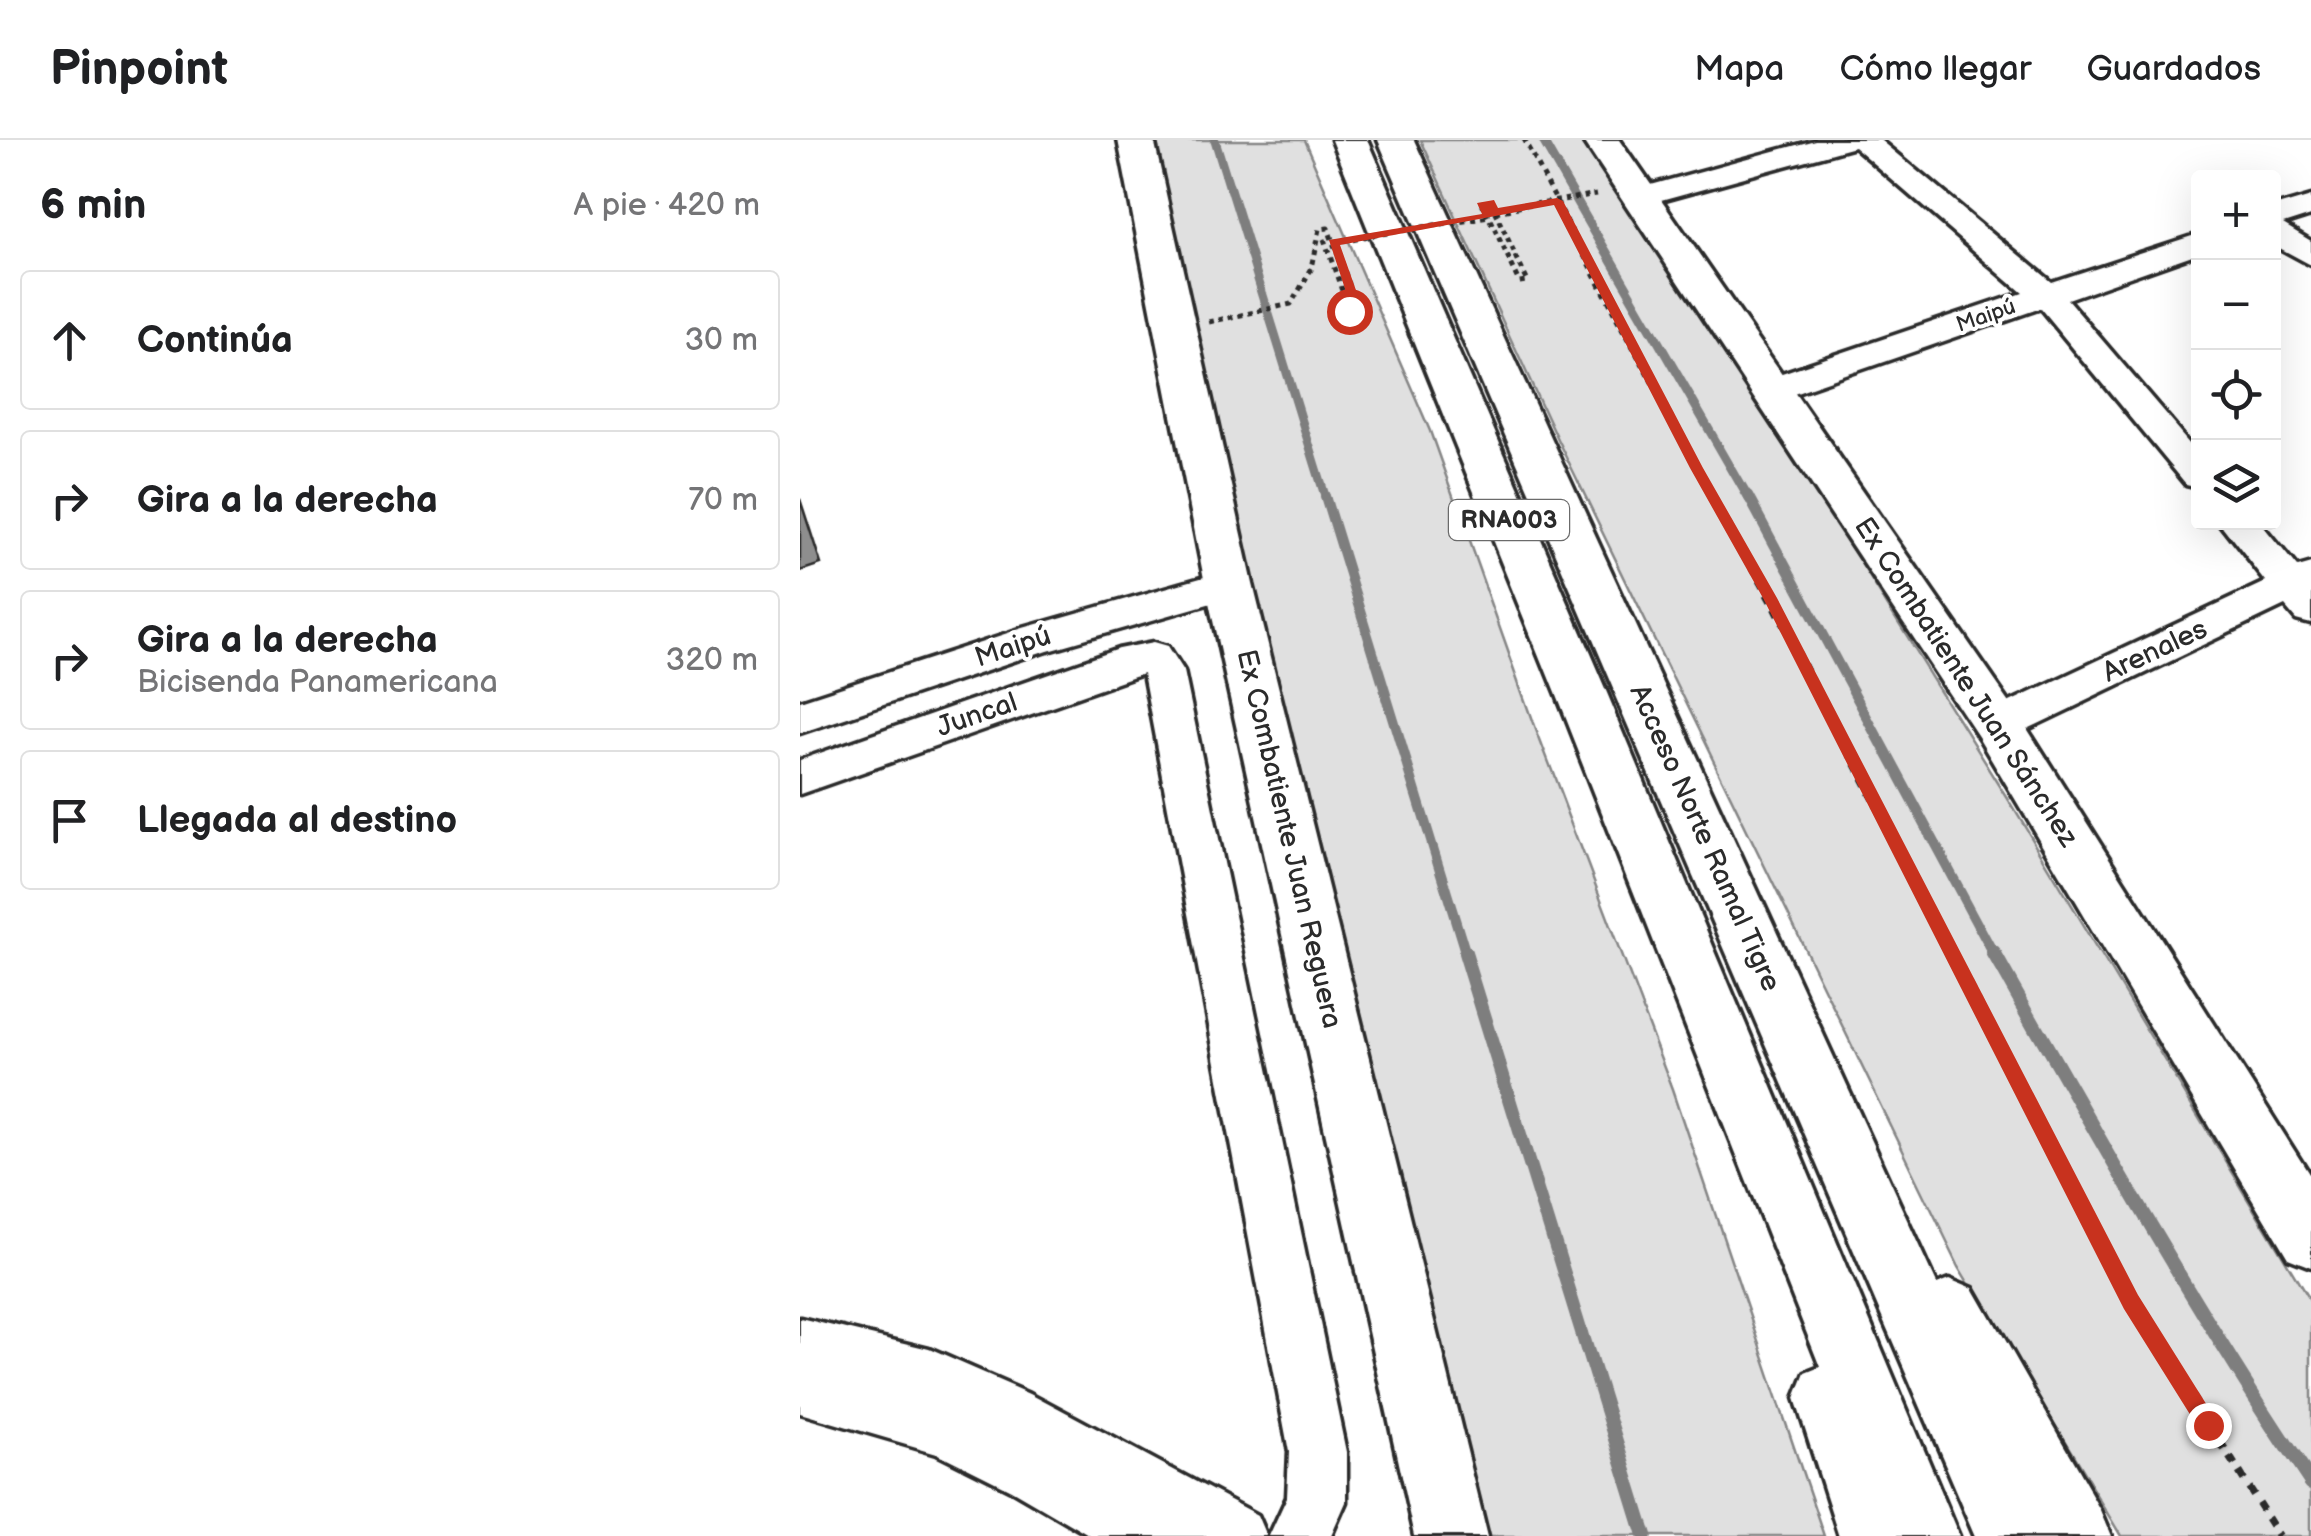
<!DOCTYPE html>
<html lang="es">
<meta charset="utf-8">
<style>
:root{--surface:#fff;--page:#f2f2f2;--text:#202124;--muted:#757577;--line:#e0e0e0}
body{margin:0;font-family:"Balsamiq Sans",sans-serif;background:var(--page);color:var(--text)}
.controls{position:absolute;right:30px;top:30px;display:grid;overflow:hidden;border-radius:10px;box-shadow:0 10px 40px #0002}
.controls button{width:90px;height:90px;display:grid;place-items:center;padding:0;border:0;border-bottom:2px solid var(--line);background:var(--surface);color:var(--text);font:50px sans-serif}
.stop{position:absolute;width:30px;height:30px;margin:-22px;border:8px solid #c8321e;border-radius:50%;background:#fff}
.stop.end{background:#c8321e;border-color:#fff;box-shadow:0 2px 10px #0008}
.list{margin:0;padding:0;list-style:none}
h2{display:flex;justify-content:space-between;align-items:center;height:130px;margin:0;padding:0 40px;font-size:42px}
h2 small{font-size:32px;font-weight:400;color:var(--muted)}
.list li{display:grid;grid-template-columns:65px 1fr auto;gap:30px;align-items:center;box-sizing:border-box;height:140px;margin:0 20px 20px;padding:0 20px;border:2px solid var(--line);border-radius:10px}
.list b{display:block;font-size:38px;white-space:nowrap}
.list p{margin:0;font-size:32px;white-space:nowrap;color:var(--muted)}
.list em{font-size:32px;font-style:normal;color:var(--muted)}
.icon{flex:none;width:55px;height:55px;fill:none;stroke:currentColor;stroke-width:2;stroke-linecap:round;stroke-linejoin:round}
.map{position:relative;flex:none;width:1511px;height:1396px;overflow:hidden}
header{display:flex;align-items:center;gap:60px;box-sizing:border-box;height:140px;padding:0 50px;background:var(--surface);border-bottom:2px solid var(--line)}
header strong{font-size:48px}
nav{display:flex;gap:55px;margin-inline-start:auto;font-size:35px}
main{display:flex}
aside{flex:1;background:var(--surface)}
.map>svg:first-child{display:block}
.green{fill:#e0e0e0;stroke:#868686;stroke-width:2.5}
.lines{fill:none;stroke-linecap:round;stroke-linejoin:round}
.stream-far2{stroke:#7e7e7e;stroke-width:9}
.stream-far1{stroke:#7e7e7e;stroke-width:10}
.stream{stroke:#7e7e7e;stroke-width:14}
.street-casing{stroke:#2b2b2b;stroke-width:7}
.secondary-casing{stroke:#2b2b2b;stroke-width:7}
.highway-casing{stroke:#2b2b2b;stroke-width:7}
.path-far2{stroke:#2b2b2b;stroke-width:5;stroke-dasharray:5 5;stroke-linecap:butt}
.path-far1{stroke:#2b2b2b;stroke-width:6;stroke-dasharray:8 8;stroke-linecap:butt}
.path{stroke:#2b2b2b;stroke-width:8;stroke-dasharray:9 9;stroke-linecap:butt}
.street{fill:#fff;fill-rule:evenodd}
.secondary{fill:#fff;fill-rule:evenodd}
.highway{fill:#fff;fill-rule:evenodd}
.path-bridge{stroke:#2b2b2b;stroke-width:5;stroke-dasharray:5 5;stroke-linecap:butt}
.shaded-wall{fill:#8e8e8e;stroke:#2b2b2b;stroke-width:2.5}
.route{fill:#c8321e}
.labels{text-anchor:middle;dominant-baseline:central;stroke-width:8;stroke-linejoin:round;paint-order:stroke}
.far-street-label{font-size:22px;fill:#2b2b2b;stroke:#fff}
.shield{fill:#fff;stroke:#6b6b6b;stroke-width:2.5}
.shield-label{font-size:25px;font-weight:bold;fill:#2b2b2b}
.street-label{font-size:28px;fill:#2b2b2b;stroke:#fff}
</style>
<header>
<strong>Pinpoint</strong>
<nav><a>Mapa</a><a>Cómo llegar</a><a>Guardados</a></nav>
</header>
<main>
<aside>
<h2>6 min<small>A pie · 420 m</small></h2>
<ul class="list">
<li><svg class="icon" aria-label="ahead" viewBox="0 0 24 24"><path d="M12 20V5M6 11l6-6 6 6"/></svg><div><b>Continúa</b></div><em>30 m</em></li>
<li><svg class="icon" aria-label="right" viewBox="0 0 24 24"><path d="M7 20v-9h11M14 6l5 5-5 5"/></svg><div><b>Gira a la derecha</b></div><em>70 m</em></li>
<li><svg class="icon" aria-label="right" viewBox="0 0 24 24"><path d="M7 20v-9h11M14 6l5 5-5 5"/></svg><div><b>Gira a la derecha</b><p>Bicisenda Panamericana</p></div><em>320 m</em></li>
<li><svg class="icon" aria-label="arrive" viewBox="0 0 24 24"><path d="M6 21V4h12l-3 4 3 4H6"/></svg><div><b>Llegada al destino</b></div></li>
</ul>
</aside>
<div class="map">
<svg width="1511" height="1396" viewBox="0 0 1511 1396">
<rect width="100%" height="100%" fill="#fff"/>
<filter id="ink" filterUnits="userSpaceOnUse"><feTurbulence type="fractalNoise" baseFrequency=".01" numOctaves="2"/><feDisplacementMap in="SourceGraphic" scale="20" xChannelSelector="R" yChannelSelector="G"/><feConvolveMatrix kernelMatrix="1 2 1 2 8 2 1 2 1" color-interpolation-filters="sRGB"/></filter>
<g filter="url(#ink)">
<path class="green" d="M343 0H504L630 291 735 586 873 949 1024 1396H662Z
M620 0H782L963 266 1210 662 1511 1164V1396H1322L1159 1126 757 299Z"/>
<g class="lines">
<path class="stream-far2" d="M415 0 526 359
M742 0 949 359"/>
<path class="stream-far1" d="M525 356 666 815
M948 356 1195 815"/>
<path class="stream" d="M665 813 845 1396
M1194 813C1295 992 1396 1172 1511 1343"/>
<g class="street-casing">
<path id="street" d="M1015 0H1081L1251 142 1398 94V113L1267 159 1398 312V347L1385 344 1240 168 985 256 973 259 961 256 956 248 961 240 1222 152 1054 7 839 66 828 63 824 57 828 51Z
M1511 56V75L1483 84 1511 101V125L1474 105V67Z
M1419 382H1460L1497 427 1511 423V483L1496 479 1485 466 1213 596 1198 601 1183 596 1177 585 1183 574 1466 442Z
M429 430 443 434 449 444 443 454 248 510 0 593V561L224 488Z
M354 502 368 506 384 531 547 1312V1362L532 1396H469L487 1357 489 1312 343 534 0 654V620L318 509Z
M0 1178 129 1209 230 1253 458 1375 467 1396H290L211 1350 137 1313 0 1273Z"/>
</g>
<g class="secondary-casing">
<path id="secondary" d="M318 0H354L453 444 688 1396H614L405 444Z
M784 0H820L1216 571 1511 1037V1128L1488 1119 1180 599Z"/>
</g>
<g class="highway-casing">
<path id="highway" d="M532 0H568L807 553 1160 1396H1039L995 1258 1005 1233 1020 1227 755 553Z
M578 0H614L1137 1143 1150 1138 1174 1148 1301 1370 1312 1396H1176Z"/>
</g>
<path class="path-far2" d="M724 0 914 359
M690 62 695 72 728 141 720 142 682 63Z
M695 72 797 54
M409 182 491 164 512 128 520 89 528 88 557 170 549 171 524 99"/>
<path class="path-far1" d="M912 356 970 458 1153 815"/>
<path class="path" d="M1152 813 1331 1162 1480 1396"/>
<use href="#street" class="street"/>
<use href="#secondary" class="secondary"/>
<use href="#highway" class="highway"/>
<path class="path-bridge" d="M533 102 689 76"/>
</g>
<path class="shaded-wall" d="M0 359 21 424 0 431Z"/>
</g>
<path class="route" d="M757 58 763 61 903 328 977 458 1338 1155 1415 1278 1419 1285 1415 1292 1408 1296 1401 1292 1324 1169 963 458 890 328 754 65 540 105 563 170 549 175 543 171 551 167 529 100 682 74 677 63 694 60 698 68Z"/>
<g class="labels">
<g class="far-street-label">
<text transform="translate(1186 176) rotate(-19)">Maipú</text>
</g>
<rect class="shield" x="649" y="360" width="120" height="40" rx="8"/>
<g class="shield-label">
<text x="709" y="380">RNA003</text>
</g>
<g class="street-label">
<text transform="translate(213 507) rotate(-18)">Maipú</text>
<text transform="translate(1355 511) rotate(-25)">Arenales</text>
<text transform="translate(1166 542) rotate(57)">Ex Combatiente Juan Sánchez</text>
<text transform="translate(177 575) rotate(-19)">Juncal</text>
<text transform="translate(905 698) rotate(66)">Acceso Norte Ramal Tigre</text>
<text transform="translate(489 699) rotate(77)">Ex Combatiente Juan Reguera</text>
</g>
</g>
</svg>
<div class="controls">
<button>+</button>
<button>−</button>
<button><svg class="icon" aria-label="locate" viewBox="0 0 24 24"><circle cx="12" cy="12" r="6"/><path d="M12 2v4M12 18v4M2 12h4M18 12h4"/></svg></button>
<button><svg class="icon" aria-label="layers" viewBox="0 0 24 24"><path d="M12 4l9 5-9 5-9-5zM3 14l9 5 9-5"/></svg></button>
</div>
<div class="stop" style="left:549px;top:171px"></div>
<div class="stop end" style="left:1408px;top:1285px"></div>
</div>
</main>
